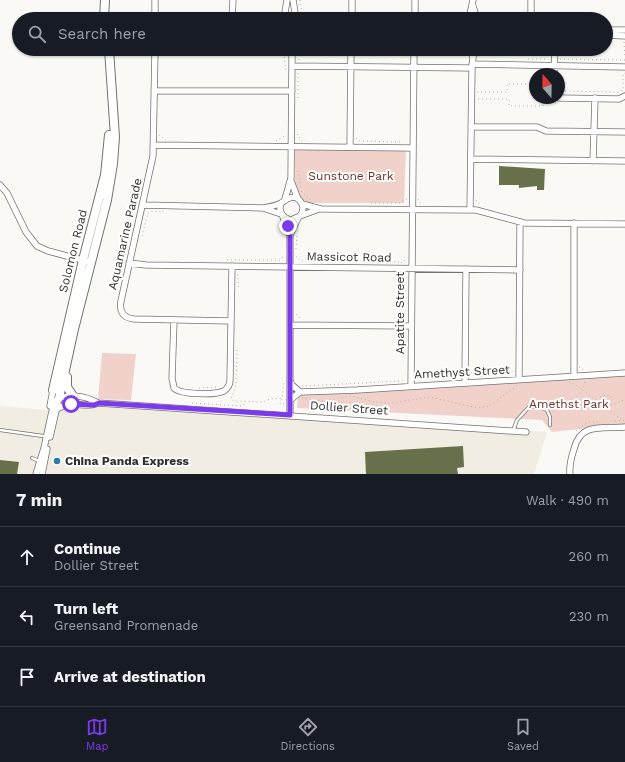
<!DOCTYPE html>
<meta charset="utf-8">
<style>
:root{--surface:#171b24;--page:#242831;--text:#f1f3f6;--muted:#9ea1a6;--line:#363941;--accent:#7c3aed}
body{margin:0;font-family:"Work Sans",sans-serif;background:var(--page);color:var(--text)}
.compass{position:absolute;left:529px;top:68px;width:36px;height:36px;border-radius:50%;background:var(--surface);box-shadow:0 1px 3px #0004;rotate:340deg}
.stop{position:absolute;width:12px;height:12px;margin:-9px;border:3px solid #7c3aed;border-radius:50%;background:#fff}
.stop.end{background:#7c3aed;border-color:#fff;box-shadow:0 1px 4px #0008}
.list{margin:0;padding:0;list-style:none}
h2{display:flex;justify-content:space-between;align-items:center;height:52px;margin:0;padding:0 16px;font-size:17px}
h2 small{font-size:13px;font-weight:400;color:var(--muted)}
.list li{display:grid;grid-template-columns:26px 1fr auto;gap:12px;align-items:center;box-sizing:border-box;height:60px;padding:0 16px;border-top:1px solid var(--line)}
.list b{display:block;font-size:15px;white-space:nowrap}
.list p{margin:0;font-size:13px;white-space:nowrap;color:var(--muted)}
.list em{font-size:13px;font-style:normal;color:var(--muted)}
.icon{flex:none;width:22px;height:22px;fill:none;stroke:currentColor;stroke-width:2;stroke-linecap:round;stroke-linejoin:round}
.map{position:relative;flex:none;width:625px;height:474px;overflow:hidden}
.search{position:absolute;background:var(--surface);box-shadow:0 1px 3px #0004;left:12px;right:12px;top:12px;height:44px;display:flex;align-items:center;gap:10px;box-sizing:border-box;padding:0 14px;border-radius:22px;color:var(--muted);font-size:15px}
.sheet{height:232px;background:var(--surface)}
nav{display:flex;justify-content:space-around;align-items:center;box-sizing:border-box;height:56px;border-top:1px solid var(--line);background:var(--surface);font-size:11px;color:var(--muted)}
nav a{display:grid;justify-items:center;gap:2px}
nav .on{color:var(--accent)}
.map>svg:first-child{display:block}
.built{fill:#f1ede2}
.green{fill:#f1d2cb}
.building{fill:#66704a}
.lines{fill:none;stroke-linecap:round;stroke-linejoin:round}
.service-casing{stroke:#73726f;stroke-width:4}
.minor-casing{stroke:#73726f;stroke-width:7}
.secondary-casing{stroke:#73726f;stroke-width:10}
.path{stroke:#b1afad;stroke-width:1;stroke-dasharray:1 3;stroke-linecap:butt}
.service{stroke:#fff;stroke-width:2.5}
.minor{stroke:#fff;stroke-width:5.5}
.secondary{stroke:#fff;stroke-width:8}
.route{stroke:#7c3aed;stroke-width:5}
.poi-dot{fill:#267dac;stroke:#fff;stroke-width:1.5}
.labels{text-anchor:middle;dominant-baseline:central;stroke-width:4;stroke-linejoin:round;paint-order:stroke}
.park-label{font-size:12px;fill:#6c3024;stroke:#fff}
.street-label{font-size:12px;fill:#323130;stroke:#fff}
.poi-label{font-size:12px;font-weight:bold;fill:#323130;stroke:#fff;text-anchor:start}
</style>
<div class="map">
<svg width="625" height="474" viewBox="0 0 625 474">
<rect width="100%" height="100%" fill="#fbf9f5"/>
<path class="built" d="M68 396 547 432 534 474H0V406L46 410Z"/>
<path class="green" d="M295 149 406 150 404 203H307L295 191Z
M102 353 136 354 131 400 98 399Z
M625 374V424L552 432 542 420 297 408 298 395Z"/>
<path class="building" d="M499 166 545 169 544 190H537V186L519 188V185H499Z
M463 446 464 467 457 468 458 474H366L365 452Z
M0 460 19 462 17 474H0Z"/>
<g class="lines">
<g class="service-casing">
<path id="service" d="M0 430 43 436
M513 431 517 420 529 407 538 406 547 410 550 417V425
M32 458 39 461"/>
</g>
<g class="minor-casing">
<path id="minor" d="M293 0 296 19
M473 6 477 19
M155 19V0
M232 19 233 0
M284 19 287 0
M352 19V0
M415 19V0
M469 19 473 0
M531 19V0
M606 30H625
M606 35 625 36
M155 49 153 156 121 301C119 311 123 318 134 319L231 321
M469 49 473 57
M472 64 625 67
M292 66 472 68
M554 74 555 49
M154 91H292
M559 98 619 99 625 96
M471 127H537L546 131 625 132
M154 145 413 148
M350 147 351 49
M472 159 625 161
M593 161 595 98
M291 181 298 199
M0 185 7 193 26 232 37 246 48 251 86 261
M285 199 291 178 292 56 294 49
M302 204 321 209 476 210 524 223 625 224
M143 205 263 208C268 207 276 206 281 203 287 199 296 192 302 204 304 208 303 212 300 216L291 220C282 218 278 211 281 203
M263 208 281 214
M470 210 472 68 473 57 476 49
M300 216 319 209
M283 217 290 236V415
M290 235 298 218
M129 263 146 265 520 270
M174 320 172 378 174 388C181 395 216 395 224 391 228 388 230 385 230 380L232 266
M290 325 411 326
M574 376V223
M519 379 520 222
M465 383 466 269
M411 386 414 49
M300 392 357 390 625 373
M290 400 300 392 292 385 290 381
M50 406 53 390
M57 409C72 399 86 409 98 403
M50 437 59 398
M36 474 44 448 54 402C64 392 87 396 98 403L526 432
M42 474 47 449
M570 474C569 465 571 458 574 449 581 422 601 429 625 427"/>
</g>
<g class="secondary-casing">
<path id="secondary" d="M104 19 105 0
M67 377V387L73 396
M53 390 83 260 105 175 109 135
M59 398 74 329 107 200 113 164 115 137 109 49"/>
</g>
<path class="path" d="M300 0C301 8 301 16 310 19
M357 15 361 19
M537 16 539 19
M624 42 625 57
M283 49 286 70
M528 59H548
M560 59 625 60
M299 60V54
M560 76 559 88 561 91 619 92 623 90V74L625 73
M477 92H507V84H535
M298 98V72
M478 99H509V106H543V98
M543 102 556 103
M297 134 302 141
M159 135 166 140
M356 138 360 141 403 142
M276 141 286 135
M297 171 299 174 301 189
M301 191 312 201
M418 199 421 204
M476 200 480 205
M371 203H400L407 199
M142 236 148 213 150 211 163 212V210
M296 249 297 234
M296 256 301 261 401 262
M227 260H280L284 256
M401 263 407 259
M237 275H238V288
M296 314 301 319
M237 350 236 386 231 399 234 401 263 402 270 399 282 398
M579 367 584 370
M471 372 475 376H484
M509 375 514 370
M417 377 419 380 432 379
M569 382C589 389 600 415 625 399
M302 386 402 381 405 378
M199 388 216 387
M302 398 323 401 351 396 375 402 391 403 430 397 478 408 489 406 517 386
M598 401 602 396 610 395 615 402
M192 403 243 406 245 402
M284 404H280L282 398 284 382
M607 405 609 411 622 420
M553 411C566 406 583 397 585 381
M615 421 625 420
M576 431 587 422H598"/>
<use href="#service" class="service"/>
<use href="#minor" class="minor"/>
<use href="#secondary" class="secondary"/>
</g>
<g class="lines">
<path class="route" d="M71 404 94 405 99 403 290 415V236L288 226"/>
</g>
<circle class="poi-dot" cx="57" cy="461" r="4"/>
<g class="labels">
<g class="park-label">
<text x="351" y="176">Sunstone Park</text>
<text x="569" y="404">Amethst Park</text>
</g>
<g class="street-label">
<text transform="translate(125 234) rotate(-77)">Aquamarine Parade</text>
<text transform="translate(73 251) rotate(-76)">Solomon Road</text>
<text transform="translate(349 257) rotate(1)">Massicot Road</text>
<text transform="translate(400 313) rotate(-90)">Apatite Street</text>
<text transform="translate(462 372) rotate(-3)">Amethyst Street</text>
<text transform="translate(349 408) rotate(4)">Dollier Street</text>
</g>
<g class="poi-label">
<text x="65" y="461">China Panda Express</text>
</g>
</g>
</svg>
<svg class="compass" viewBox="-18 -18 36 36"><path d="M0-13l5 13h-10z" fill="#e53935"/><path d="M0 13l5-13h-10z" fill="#9ea1a6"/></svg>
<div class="stop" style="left:71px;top:404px"></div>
<div class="stop end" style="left:288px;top:226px"></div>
<div class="search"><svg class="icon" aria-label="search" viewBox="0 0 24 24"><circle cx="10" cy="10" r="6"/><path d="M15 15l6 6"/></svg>Search here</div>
</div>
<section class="sheet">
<h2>7 min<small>Walk · 490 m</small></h2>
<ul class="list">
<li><svg class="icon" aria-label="ahead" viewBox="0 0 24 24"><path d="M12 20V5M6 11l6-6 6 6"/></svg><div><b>Continue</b><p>Dollier Street</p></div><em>260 m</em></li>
<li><svg class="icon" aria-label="left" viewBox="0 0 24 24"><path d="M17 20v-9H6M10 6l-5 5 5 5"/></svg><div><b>Turn left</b><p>Greensand Promenade</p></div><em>230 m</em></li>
<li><svg class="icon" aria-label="arrive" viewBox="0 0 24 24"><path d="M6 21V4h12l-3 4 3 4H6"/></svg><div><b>Arrive at destination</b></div></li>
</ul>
</section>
<nav>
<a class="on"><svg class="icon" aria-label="map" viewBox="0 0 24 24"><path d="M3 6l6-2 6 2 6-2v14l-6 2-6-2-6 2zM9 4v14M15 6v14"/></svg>Map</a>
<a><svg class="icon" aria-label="directions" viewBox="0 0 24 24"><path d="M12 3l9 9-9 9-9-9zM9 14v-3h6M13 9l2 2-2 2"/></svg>Directions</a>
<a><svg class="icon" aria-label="saved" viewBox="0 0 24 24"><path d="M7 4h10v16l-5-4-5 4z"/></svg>Saved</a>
</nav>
